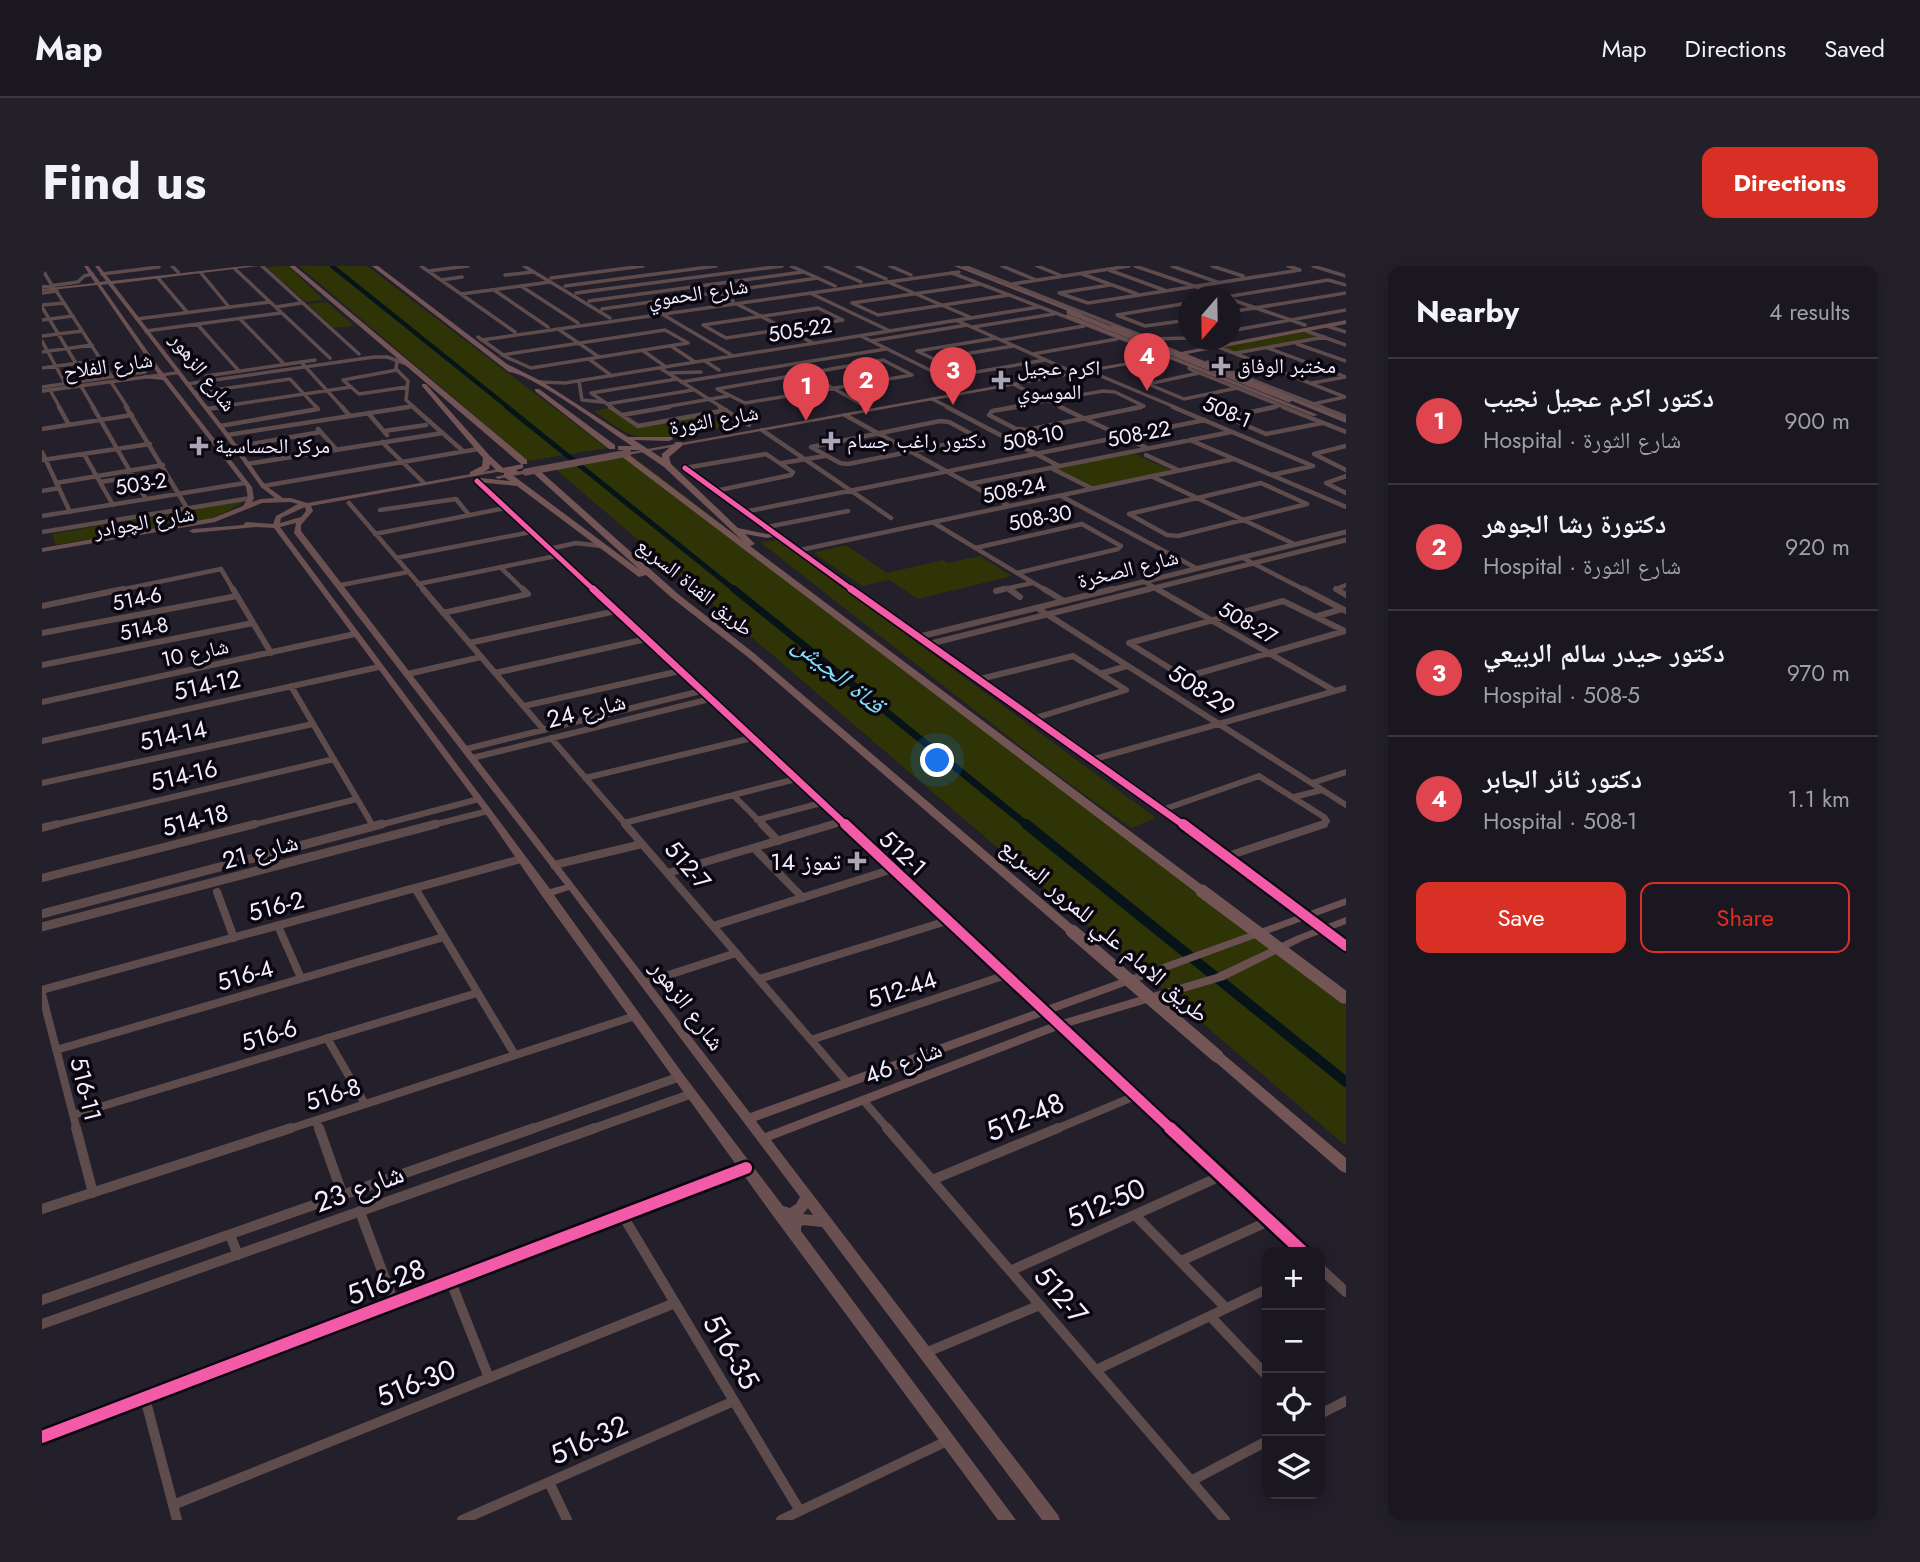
<!DOCTYPE html>
<meta charset="utf-8">
<style>
:root{--surface:#1a1720;--page:#232029;--text:#f1f3f6;--muted:#9f9fa5;--line:#38363e;--accent:#d93025}
body{margin:0;font-family:Jost,"Noto Naskh Arabic",sans-serif;background:var(--page);color:var(--text)}
.controls{position:absolute;right:21px;bottom:21px;display:grid;overflow:hidden;border-radius:14px;box-shadow:0 4px 18px #0003}
.controls button{width:63px;height:63px;display:grid;place-items:center;padding:0;border:0;border-bottom:2px solid var(--line);background:var(--surface);color:var(--text);font:35px sans-serif}
.compass{position:absolute;left:1136px;top:21px;width:63px;height:63px;border-radius:50%;background:var(--surface);box-shadow:0 4px 18px #0003;rotate:200deg}
.you{position:absolute;left:896px;top:495px;width:24px;height:24px;margin:-18px;border:5px solid #fff;border-radius:50%;background:#1a73e8;box-shadow:0 0 0 10px #1a73e833}
.badge{display:grid;place-items:center;width:46px;height:46px;border-radius:50%;background:var(--accent);color:#fff;font-size:23px;font-weight:700}
.pin{position:absolute;translate:-50% -58px;filter:drop-shadow(0 2px 4px #0008)}
.pin::after{content:'';position:absolute;top:37px;width:24px;height:21px;background:inherit;clip-path:polygon(0 0,100% 0,50% 100%)}
.list{margin:0;padding:0;list-style:none}
h2{display:flex;justify-content:space-between;align-items:center;height:91px;margin:0;padding:0 28px;font-size:30px}
h2 small{font-size:23px;font-weight:400;color:var(--muted)}
.list li{display:grid;grid-template-columns:46px 1fr auto;gap:21px;align-items:center;box-sizing:border-box;height:126px;padding:0 28px;border-top:2px solid var(--line)}
.list b{display:block;font-size:26px;white-space:nowrap}
.list p{margin:0;font-size:23px;white-space:nowrap;color:var(--muted)}
.list em{font-size:23px;font-style:normal;color:var(--muted)}
.actions{display:flex;gap:14px;padding:21px 28px}
.actions a{flex:1;padding:16px 0;border:2px solid var(--accent);border-radius:14px;text-align:center;font-size:24px;color:var(--accent)}
.actions .main{background:var(--accent);color:#fff}
.icon{flex:none;width:38px;height:38px;fill:none;stroke:currentColor;stroke-width:2;stroke-linecap:round;stroke-linejoin:round}
.map{position:relative;flex:none;width:1304px;height:1254px;overflow:hidden;border-radius:14px}
header{display:flex;align-items:center;gap:42px;box-sizing:border-box;height:98px;padding:0 35px;background:var(--surface);border-bottom:2px solid var(--line)}
header strong{font-size:33px}
nav{display:flex;gap:38px;margin-inline-start:auto;font-size:24px}
.intro{display:flex;align-items:center;justify-content:space-between;box-sizing:border-box;height:168px;padding:0 42px}
h1{margin:0;font-size:49px}
.button{padding:18px 32px;border-radius:14px;background:var(--accent);color:#fff;font-size:24px;font-weight:700}
main{display:flex;gap:42px;padding:0 42px}
aside{flex:1;background:var(--surface);border-radius:14px;box-shadow:0 4px 18px #0003}
.map>svg:first-child{display:block}
.green{fill:#2e3406}
.lines{fill:none;stroke-linecap:round;stroke-linejoin:round}
.canal-far3{stroke:#061419;stroke-width:4.5}
.canal-far2{stroke:#061419;stroke-width:5}
.canal-far1{stroke:#061419;stroke-width:7}
.canal{stroke:#061419;stroke-width:10}
.minor-far4{stroke:#5e4c4d;stroke-width:3.5}
.minor-far3{stroke:#5e4c4d;stroke-width:4.5}
.minor-far2{stroke:#5e4c4d;stroke-width:6}
.minor-far1{stroke:#5e4c4d;stroke-width:8}
.minor{stroke:#5e4c4d;stroke-width:10}
.tertiary-far4{stroke:#5e4c4d;stroke-width:3.5}
.tertiary-far3{stroke:#5e4c4d;stroke-width:5}
.tertiary-far2{stroke:#5e4c4d;stroke-width:6}
.tertiary-far1{stroke:#5e4c4d;stroke-width:9}
.tertiary{stroke:#5e4c4d;stroke-width:10}
.secondary{fill:#624b4b;fill-rule:evenodd}
.primary{fill:#6a5051;fill-rule:evenodd}
.motorway{fill:#735556;fill-rule:evenodd}
.primary-bridge-far1{stroke:#6a5051;stroke-width:5}
.primary-bridge{stroke:#6a5051;stroke-width:7}
.motorway-bridge{stroke:#735556;stroke-width:13}
.cycleway-far3-casing{stroke:#0a0610;stroke-width:8}
.cycleway-far2-casing{stroke:#0a0610;stroke-width:10}
.cycleway-far1-casing{stroke:#0a0610;stroke-width:14}
.cycleway-casing{stroke:#0a0610;stroke-width:17}
.cycleway-far3{stroke:#f35aa7;stroke-width:5}
.cycleway-far2{stroke:#f35aa7;stroke-width:7}
.cycleway-far1{stroke:#f35aa7;stroke-width:10}
.cycleway{stroke:#f35aa7;stroke-width:12}
.poi-dot{fill:#aaa6b5;stroke:#0a0610;stroke-width:2.5}
.labels{text-anchor:middle;dominant-baseline:central;stroke-width:7;stroke-linejoin:round;paint-order:stroke}
.far-street-label{font-size:21px;fill:#f3eeff;stroke:#0a0610}
.far-poi-label{font-size:21px;fill:#f3eeff;stroke:#0a0610;text-anchor:start}
.street-label{font-size:24px;fill:#f3eeff;stroke:#0a0610}
.poi-label{font-size:24px;fill:#f3eeff;stroke:#0a0610;text-anchor:end}
.water-label{font-size:26px;font-style:italic;fill:#81e0f6;stroke:#0a0610}
.near-street-label{font-size:28px;fill:#f3eeff;stroke:#0a0610}
</style>
<header>
<strong>Map</strong>
<nav><a>Map</a><a>Directions</a><a>Saved</a></nav>
</header>
<div class="intro"><h1>Find us</h1><a class="button">Directions</a></div>
<main>
<div class="map">
<svg width="1304" height="1254" viewBox="0 0 1304 1254">
<rect width="100%" height="100%" fill="#231f2b"/>
<path class="green" d="M246 0 282 34 264 36 224 1Z
M257 0H325L565 182 486 195Z
M285 36 312 60 292 62 266 38Z
M1263 66 1276 70 1193 86 1180 81Z
M567 142 596 162 667 149 684 161C655 166 619 178 590 169 577 164 564 153 552 145Z
M1089 186 1130 205 1051 223 1009 202Z
M588 188 1304 736V880L512 202Z
M201 235C171 260 128 260 91 266L84 255Z
M72 257 78 268 14 279 10 268Z
M735 274 1114 552 1089 562 1010 505 718 276Z
M804 279 845 307 901 294 906 297 938 290 970 310 876 333 847 314 820 320 771 287Z"/>
<g class="lines">
<path class="canal-far3" d="M290 0 467 142"/>
<path class="canal-far2" d="M465 141 694 325"/>
<path class="canal-far1" d="M692 323 986 560"/>
<path class="canal" d="M984 558 1304 816"/>
<path class="minor-far4" d="M130 0 136 6
M220 0 317 88
M379 0 473 66
M482 0 568 52
M749 0 793 20
M783 0 819 16
M815 0 844 13
M848 0 869 9
M922 0 1108 73 1146 72
M960 0 994 14
M995 0 1020 10
M1093 0 1184 31
M1130 0 1175 16
M1170 0 1201 10
M1271 0 1304 10
M0 3 11 21
M193 3 288 92
M1067 4 1122 24
M386 5 426 0
M159 7 187 41
M910 7 1094 78
M60 8 117 1
M1040 8 1095 28
M463 9 491 6
M116 12 145 46
M509 12 601 0
M399 14 420 11
M846 16 930 52
M939 18 810 37 836 49 967 29
M970 18 1087 0
M1068 19 1017 27 1046 37 1258 4 1246 0
M479 20 536 57
M523 20 674 0
M0 21 36 16 42 10 50 8
M13 23 70 111
M452 24 506 61
M0 27 15 25
M534 27 740 0
M676 27 691 35
M768 27 848 65
M419 28 508 16
M1178 32 1286 14 1304 19
M1188 33 1263 59
M547 35 761 6
M1146 37 1075 49 1103 60 1146 54
M695 38 771 77
M0 39 22 37
M0 41 44 114
M234 41 259 37
M776 42 801 54 684 72 661 59Z
M560 43 776 12
M1188 46 1304 27
M620 48 691 90
M95 53 228 36
M198 53 242 98
M0 54 31 50
M916 55 1024 103
M155 58 197 105
M1285 60 1304 66
M931 61 1012 48
M516 63 557 91
M1262 64 1304 79
M104 65 239 47
M1188 65 1304 44
M0 70 40 65
M819 70 922 121
M436 71 464 91 489 102 646 77
M961 74 1042 60
M0 75 23 117
M829 75 925 59
M1255 78 1304 95
M629 80 653 96
M1174 80 1303 131
M1226 82 1304 111
M600 84 624 101
M875 85 923 108 1003 94
M876 85 954 72
M0 86 50 79
M1194 87 1283 71
M991 88 1075 73
M460 89 623 64 646 77
M547 93 570 110
M893 93 971 80
M841 94 870 109 703 137 675 123Z
M355 95 354 103 366 115 364 134 373 142
M663 95 677 104
M259 96 301 142
M1165 96 1282 142
M1150 100 1147 102 1150 104 1245 142
M0 102 59 94
M618 102 681 142
M355 104 301 114 317 128 365 121
M1047 105 1135 142
M627 107 659 106
M764 107 821 139
M1157 107 1106 118 1142 133 1195 122
M537 115 540 134 560 136
M69 116 86 142
M497 116 523 117 997 41
M639 116 844 83
M1270 117 1303 111
M973 119 1022 142
M39 120 52 142
M0 121 103 106
M8 124 18 142
M152 127 248 113 275 142
M890 133 908 142
M565 138 651 124
M1271 138 1303 131
M169 142 309 121
M356 142 371 140
M571 142 549 127 635 113
M617 142 686 130
M964 142 1061 125 1073 126 1102 140 1090 142
M1225 142 1236 140"/>
<path class="minor-far3" d="M17 141 27 159
M51 141 104 233
M84 141 145 242
M300 141 308 150
M371 141 421 185
M568 141 596 160 684 144
M678 141 707 159
M905 141 1017 200
M974 141 950 145 947 149 974 163 985 164 1099 141
M1018 141 1105 182
M1131 141 1271 200 1230 209
M1233 141 1185 151 1224 168 1280 157
M1241 141 1304 166
M1278 141 1304 151
M165 143 180 141
M326 147 345 169
M580 149 627 141
M803 149 967 240
M898 155 907 156 937 172 806 198 798 197 769 181Z
M178 160 276 143 274 141
M0 163 90 149
M276 163 294 183
M720 164 849 252
M342 165 384 159
M185 169 367 141
M1148 174 1304 241
M340 176 382 217
M1304 180 1272 188 1304 204
M192 181 279 166
M0 186 28 246
M42 188 71 239
M1104 189 1136 204
M0 194 108 178
M740 197 783 190
M205 198 401 167
M643 202 812 325
M643 202 724 188 751 206 749 209 673 225
M1009 202 1051 223
M1304 210 1284 217 1304 227
M1111 211 1252 278
M435 215 553 325
M58 216 91 211
M14 217 121 199
M1219 217 1265 238 1136 270 1125 269 1087 248Z
M927 218 1189 166
M221 220 436 183
M0 225 17 222
M1019 230 1154 302
M307 237 383 325
M338 244 414 233 427 249
M702 246 1163 154
M0 250 203 217
M892 257 1005 325
M725 261 806 245
M0 266 209 232
M333 268 463 242
M933 282 1040 258 1079 280 1076 283 975 307
M507 283 534 277 559 280
M758 284 1192 193
M1199 291 1265 325
M354 292 489 266
M458 301 483 325
M1103 316 1119 325
M376 318 514 290
M299 319 366 306
M965 322 969 325
M73 325 179 303 192 325
M954 325 990 317
M1297 325 1294 323 1304 319"/>
<path class="minor-far2" d="M191 323 229 387
M381 323 502 464
M481 323 486 328
M551 323 805 560
M809 323 1143 560
M967 323 978 331
M1002 323 1022 335
M1115 323 1293 425
M1262 323 1304 345
M1294 323 1304 329
M954 325 962 323
M1241 335 1303 365 1147 410 1137 408 1087 377Z
M0 340 81 323
M995 342 1304 539
M401 347 486 328
M1276 350 1300 343
M0 367 195 330
M427 377 574 345
M0 399 211 357
M453 407 604 373
M1061 407 1085 400
M366 408 439 391
M934 414 1031 390 1084 424 990 453
M249 420 331 560
M0 436 313 368
M482 440 638 405
M509 472 585 560
M0 475 337 401
M424 483 659 425
M430 492 668 433
M1049 494 1304 422
M543 512 710 472
M0 517 271 458
M1270 517 1304 506
M691 529 722 560
M1252 531 1280 524
M1120 544 1217 510 1282 551 1285 555 1276 560
M715 554 779 537
M582 557 754 513
M8 560 292 493
M206 560 315 533
M786 560 800 556"/>
<path class="minor-far1" d="M583 558 806 817
M720 558 736 575
M803 558 1130 864
M1141 558 1304 680
M0 562 15 558
M712 582 761 632
M1186 590 1282 558
M512 599 600 578
M626 607 792 558
M0 612 213 558
M373 622 473 789
M175 626 192 672
M236 660 259 712
M671 660 851 603
M717 713 905 655
M602 717 694 687
M0 724 479 593
M0 728 35 864
M285 772 323 838
M769 774 964 709
M14 784 402 671
M821 834 847 864
M31 849 435 727
M274 854 277 864
M244 864 593 750
M1012 864 1093 830"/>
<path class="minor" d="M34 862 51 927
M277 862 301 930
M845 862 1183 1254
M1128 862 1261 986
M890 914 1016 862
M0 943 249 862
M318 946 352 1037
M1093 949 1184 1042
M581 950 758 1245
M1139 995 1227 955
M1278 1002 1304 1026
M968 1005 1179 910
M409 1016 447 1112
M1168 1050 1225 1110
M883 1087 998 1039
M1054 1104 1225 1023
M103 1132 135 1254
M1278 1148 1304 1135
M0 1171 704 902
M1149 1215 1225 1175
M507 1216 525 1254
M131 1239 633 1037
M420 1254 692 1135
M739 1254 905 1175"/>
<path class="tertiary-far4" d="M440 74 917 6
M164 110 273 94
M145 118 332 91H345L365 98"/>
<path class="tertiary-far3" d="M1064 325 1304 266
M1100 325 1304 274"/>
<path class="tertiary-far2" d="M876 371 1071 323
M887 378 1107 323
M334 560 437 533
M387 560 446 545"/>
<path class="tertiary-far1" d="M0 648 340 558
M0 661 394 558
M487 864 637 811
M548 864 649 828"/>
<path class="tertiary" d="M188 969 196 989
M0 1034 492 862
M0 1058 553 862"/>
<path class="secondary" d="M136 105 138 106V108L0 127V123Z"/>
<path class="primary" d="M42 0H46L58 16 64 15 53 0H57L69 15 203 0H217L71 18 187 168 223 219 241 232H249L265 237 468 201V203L466 204 269 240 271 245 259 259V265L708 847 1304 632V639L714 855 723 867 1013 756 1174 708 1254 670 1304 651V658L1262 674 1182 714 1021 762 729 874 1016 1249 1018 1254H1000L780 961 761 959 759 961V965L974 1254H956L729 947 500 630 443 547 232 262 214 261 151 267 147 265 151 263 201 259 204 256 231 258 234 250 256 238 249 236 220 237 173 256 0 286V282L171 252 201 240 206 232 204 221 121 114 101 112 100 111 103 109 118 111 55 19 0 25V23L53 17ZM66 18 183 170 219 221 233 232 219 233 210 236 212 232 210 221 118 103 59 19ZM263 241 264 245 259 251 238 257 239 252ZM254 257 252 267 523 619 508 623 238 261ZM527 624 758 931 754 938 748 942 741 940 641 808 512 629ZM766 942 771 949 761 948Z
M912 0H918L1041 48 1036 49Z
M1025 48 1276 149 1271 150 1125 92 586 189 583 187 1120 90 1023 51Z
M1304 54V58L1145 88 1304 153V157L1067 60 1072 59 1139 86Z
M484 204 486 205V207L456 213 453 211Z"/>
<path class="motorway" d="M247 0H253L485 194V198H479Z
M330 0H336L465 98 499 115 586 171H630L631 173 627 175 592 174 620 192V188L634 176H640V180L627 191 629 198 696 262 725 268 736 267 740 269 725 272 703 268 713 278 708 280 1164 622 1166 625 1164 628H1156L579 190 586 188 701 275 622 201 597 184H576V180H590C566 164 490 108 467 106Z
M380 118H384L448 190 461 202 481 198V202L474 204 477 206 476 208H469L598 304 490 206 497 204 636 328 713 388 1034 662 1036 665 1034 668H1026L707 392 630 332 604 309 597 311 475 220 435 216V212H438L468 215 462 211V207L456 206 448 198 447 203 434 210H428V206L440 200 441 192 380 120Z
M493 123H497L573 179V183H567L493 125Z
M1175 785 1180 787 1304 892V907L1299 905 1170 793 1168 790 1170 787Z"/>
<path class="primary-bridge-far1" d="M1027 46 1247 134"/>
<path class="primary-bridge" d="M484 206 586 187"/>
<path class="motorway-bridge" d="M1160 625 1302 731
M1030 665 1175 790"/>
<g class="cycleway-far3-casing">
<path id="cycleway-far3" d="M643 202 812 325
M435 215 553 325"/>
</g>
<g class="cycleway-far2-casing">
<path id="cycleway-far2" d="M551 323 805 560
M809 323 1143 560"/>
</g>
<g class="cycleway-far1-casing">
<path id="cycleway-far1" d="M803 558 1130 864
M1141 558 1304 680"/>
</g>
<g class="cycleway-casing">
<path id="cycleway" d="M1128 862 1261 986
M0 1171 704 902"/>
</g>
<use href="#cycleway-far3" class="cycleway-far3"/>
<use href="#cycleway-far2" class="cycleway-far2"/>
<use href="#cycleway-far1" class="cycleway-far1"/>
<use href="#cycleway" class="cycleway"/>
</g>
<g class="poi-dot">
<path d="M1175.5 89.5h7v7h7v7h-7v7h-7v-7h-7v-7h7z"/>
<path d="M955.5 103.5h7v7h7v7h-7v7h-7v-7h-7v-7h7z"/>
<path d="M785.5 164.5h7v7h7v7h-7v7h-7v-7h-7v-7h7z"/>
<path d="M153.5 169.5h7v7h7v7h-7v7h-7v-7h-7v-7h7z"/>
<path d="M811.5 584.5h7v7h7v7h-7v7h-7v-7h-7v-7h7z"/>
</g>
<g class="labels">
<g class="far-street-label">
<text transform="translate(656 27) rotate(-8)">شارع الحموي</text>
<text transform="translate(758 64) rotate(-9)">505-22</text>
<text transform="translate(66 100) rotate(-8)">شارع الفلاح</text>
<text transform="translate(161 106) rotate(52)">شارع الزهور</text>
<text transform="translate(1185 146) rotate(23)">508-1</text>
<text transform="translate(672 154) rotate(-10)">شارع الثورة</text>
<text transform="translate(1097 168) rotate(-11)">508-22</text>
<text transform="translate(991 172) rotate(-11)">508-10</text>
<text transform="translate(99 218) rotate(-9)">503-2</text>
<text transform="translate(972 224) rotate(-12)">508-24</text>
<text transform="translate(998 252) rotate(-11)">508-30</text>
<text transform="translate(102 256) rotate(-10)">شارع الچوادر</text>
<text transform="translate(1086 303) rotate(-14)">شارع الصخرة</text>
<text transform="translate(653 321) rotate(39)">طريق القناة السريع</text>
<text transform="translate(95 333) rotate(-11)">514-6</text>
<text transform="translate(1206 357) rotate(30)">508-27</text>
<text transform="translate(102 363) rotate(-11)">514-8</text>
<text transform="translate(153 387) rotate(-12)">شارع 10</text>
</g>
<g class="far-poi-label">
<text x="1195" y="100">مختبر الوفاق</text>
<text x="975" y="102">اكرم عجيل<tspan x="975" dy="24">الموسوي</tspan></text>
<text x="805" y="175">دكتور راغب جسام</text>
<text x="173" y="180">مركز الحساسية</text>
</g>
<g class="street-label">
<text transform="translate(165 419) rotate(-12)">514-12</text>
<text transform="translate(1160 424) rotate(33)">508-29</text>
<text transform="translate(544 444) rotate(-14)">شارع 24</text>
<text transform="translate(131 469) rotate(-12)">514-14</text>
<text transform="translate(142 509) rotate(-13)">514-16</text>
<text transform="translate(153 554) rotate(-14)">514-18</text>
<text transform="translate(218 585) rotate(-15)">شارع 21</text>
<text transform="translate(861 587) rotate(43)">512-1</text>
<text transform="translate(646 599) rotate(49)">512-7</text>
<text transform="translate(234 640) rotate(-15)">516-2</text>
<text transform="translate(1063 664) rotate(41)">طريق الامام علي للمرور السريع</text>
<text transform="translate(203 709) rotate(-16)">516-4</text>
<text transform="translate(860 723) rotate(-18)">512-44</text>
<text transform="translate(646 739) rotate(53)">شارع الزهور</text>
<text transform="translate(227 769) rotate(-17)">516-6</text>
<text transform="translate(861 796) rotate(-21)">شارع 46</text>
<text transform="translate(44 823) rotate(76)">516-11</text>
<text transform="translate(291 828) rotate(-18)">516-8</text>
</g>
<g class="poi-label">
<text x="799" y="595">14 تموز</text>
</g>
<g class="water-label">
<text transform="translate(797 408) rotate(39)">قناة الجيش</text>
</g>
<g class="near-street-label">
<text transform="translate(983 851) rotate(-23)">512-48</text>
<text transform="translate(317 922) rotate(-20)">شارع 23</text>
<text transform="translate(1064 937) rotate(-24)">512-50</text>
<text transform="translate(344 1016) rotate(-21)">516-28</text>
<text transform="translate(1019 1029) rotate(49)">512-7</text>
<text transform="translate(689 1086) rotate(59)">516-35</text>
<text transform="translate(374 1117) rotate(-22)">516-30</text>
<text transform="translate(547 1174) rotate(-24)">516-32</text>
</g>
</g>
</svg>
<div class="controls">
<button>+</button>
<button>−</button>
<button><svg class="icon" aria-label="locate" viewBox="0 0 24 24"><circle cx="12" cy="12" r="6"/><path d="M12 2v4M12 18v4M2 12h4M18 12h4"/></svg></button>
<button><svg class="icon" aria-label="layers" viewBox="0 0 24 24"><path d="M12 4l9 5-9 5-9-5zM3 14l9 5 9-5"/></svg></button>
</div>
<svg class="compass" viewBox="-18 -18 36 36"><path d="M0-13l5 13h-10z" fill="#e53935"/><path d="M0 13l5-13h-10z" fill="#9f9fa5"/></svg>
<div class="you"></div>
<div class="pin badge" style="left:764px;top:155px;background:#e0444e">1</div>
<div class="pin badge" style="left:824px;top:149px;background:#e0444e">2</div>
<div class="pin badge" style="left:911px;top:139px;background:#e0444e">3</div>
<div class="pin badge" style="left:1105px;top:125px;background:#e0444e">4</div>
</div>
<aside>
<h2>Nearby<small>4 results</small></h2>
<ul class="list">
<li><span class="badge" style="background:#e0444e">1</span><div><b>دكتور اكرم عجيل نجيب</b><p>Hospital · شارع الثورة</p></div><em>900 m</em></li>
<li><span class="badge" style="background:#e0444e">2</span><div><b>دكتورة رشا الجوهر</b><p>Hospital · شارع الثورة</p></div><em>920 m</em></li>
<li><span class="badge" style="background:#e0444e">3</span><div><b>دكتور حيدر سالم الربيعي</b><p>Hospital · 508-5</p></div><em>970 m</em></li>
<li><span class="badge" style="background:#e0444e">4</span><div><b>دكتور ثائر الجابر</b><p>Hospital · 508-1</p></div><em>1.1 km</em></li>
</ul>
<div class="actions"><a class="main">Save</a><a>Share</a></div>
</aside>
</main>
